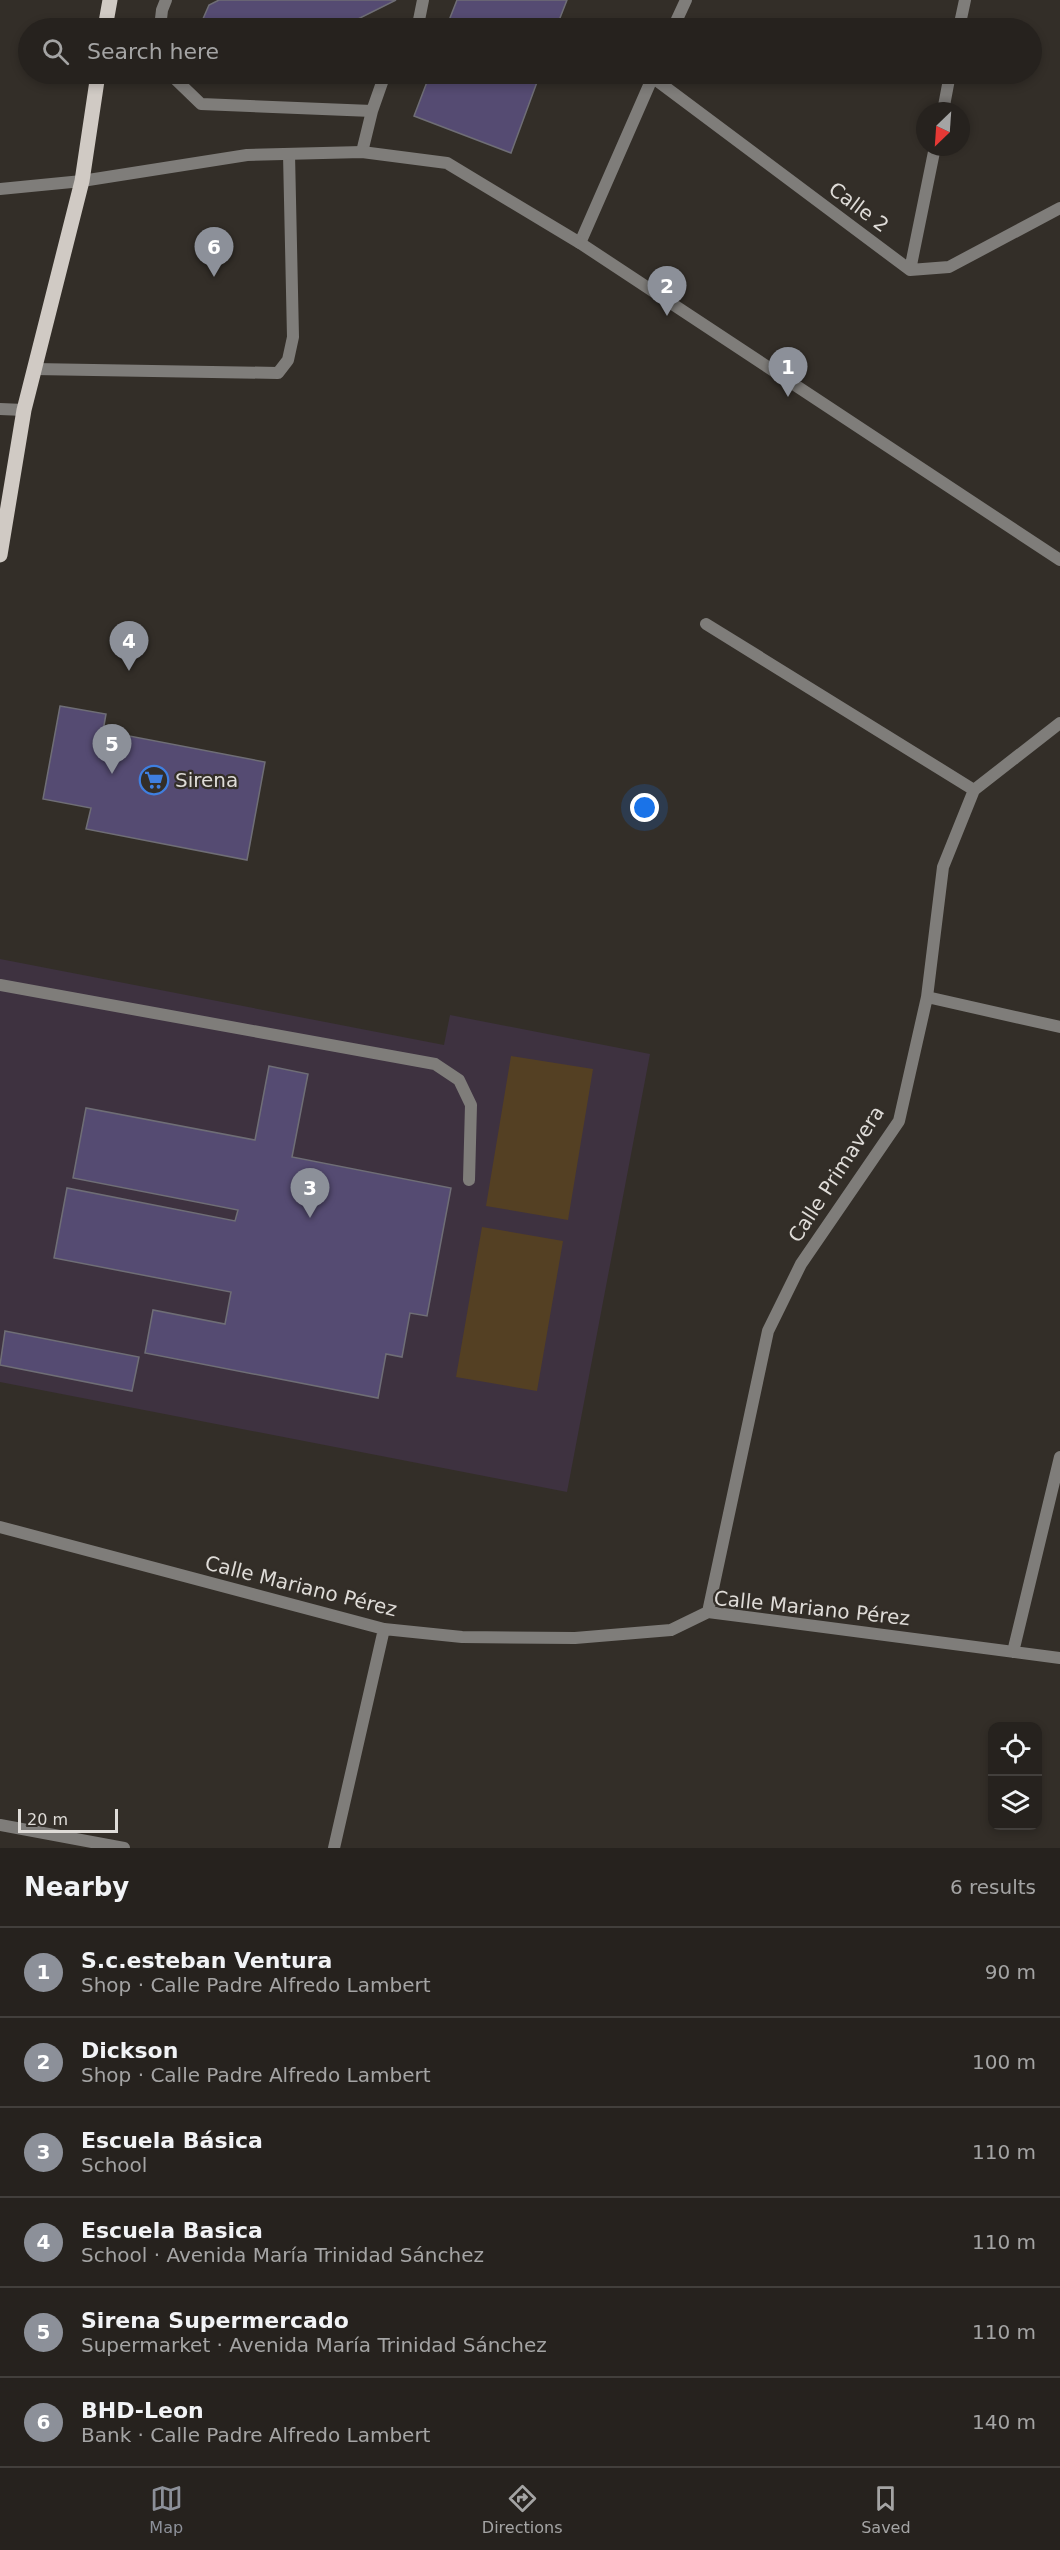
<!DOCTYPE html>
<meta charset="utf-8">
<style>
:root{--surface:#26221e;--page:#2e2a27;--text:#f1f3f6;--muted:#a4a4a4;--line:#423f3c;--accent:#8c9099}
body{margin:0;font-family:"DejaVu Sans",sans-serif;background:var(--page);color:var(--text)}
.controls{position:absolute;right:18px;bottom:18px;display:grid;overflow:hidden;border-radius:12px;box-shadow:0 3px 9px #0003}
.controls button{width:54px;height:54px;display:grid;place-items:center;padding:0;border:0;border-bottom:2px solid var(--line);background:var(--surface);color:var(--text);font:30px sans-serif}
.compass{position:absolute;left:916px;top:102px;width:54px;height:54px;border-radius:50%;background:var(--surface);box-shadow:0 3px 9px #0003;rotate:205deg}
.scale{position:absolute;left:18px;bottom:15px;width:100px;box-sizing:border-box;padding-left:6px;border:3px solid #dfdcd8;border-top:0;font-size:16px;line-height:21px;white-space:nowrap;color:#dfdcd8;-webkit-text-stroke:4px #332e28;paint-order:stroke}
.you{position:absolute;left:645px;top:808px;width:21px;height:21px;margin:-15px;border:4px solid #fff;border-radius:50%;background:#1a73e8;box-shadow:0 0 0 9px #1a73e833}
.badge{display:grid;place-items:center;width:39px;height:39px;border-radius:50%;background:var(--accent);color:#fff;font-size:20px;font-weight:700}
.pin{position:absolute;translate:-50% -50px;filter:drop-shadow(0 2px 3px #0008)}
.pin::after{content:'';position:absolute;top:32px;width:21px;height:18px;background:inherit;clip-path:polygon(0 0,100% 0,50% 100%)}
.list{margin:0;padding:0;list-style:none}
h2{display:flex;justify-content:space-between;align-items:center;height:78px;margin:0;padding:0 24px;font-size:26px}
h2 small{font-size:20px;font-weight:400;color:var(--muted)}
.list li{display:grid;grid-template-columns:39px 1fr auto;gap:18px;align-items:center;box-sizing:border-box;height:90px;padding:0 24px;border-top:2px solid var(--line)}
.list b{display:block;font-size:22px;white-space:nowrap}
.list p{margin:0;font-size:20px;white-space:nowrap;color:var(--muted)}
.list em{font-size:20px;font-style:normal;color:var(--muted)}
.icon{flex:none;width:33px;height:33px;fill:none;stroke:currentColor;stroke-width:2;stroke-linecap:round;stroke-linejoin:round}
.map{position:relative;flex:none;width:1060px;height:1848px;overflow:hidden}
.search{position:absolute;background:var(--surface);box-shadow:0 3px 9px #0003;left:18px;right:18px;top:18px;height:66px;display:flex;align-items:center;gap:15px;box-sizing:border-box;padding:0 21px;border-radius:33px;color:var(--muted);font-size:22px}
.sheet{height:618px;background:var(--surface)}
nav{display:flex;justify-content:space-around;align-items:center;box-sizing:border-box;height:84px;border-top:2px solid var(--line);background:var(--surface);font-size:16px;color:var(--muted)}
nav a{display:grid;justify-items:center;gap:3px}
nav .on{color:var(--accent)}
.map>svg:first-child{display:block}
.education{fill:#3e3240}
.green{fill:#544023}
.building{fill:#554b72;stroke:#6f6e76;stroke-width:1.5}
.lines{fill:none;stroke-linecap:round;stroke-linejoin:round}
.service{stroke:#7f7d7a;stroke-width:12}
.minor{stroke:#7f7d7a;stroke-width:12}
.tertiary{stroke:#7f7d7a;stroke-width:12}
.primary{stroke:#d0cac4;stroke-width:15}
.labels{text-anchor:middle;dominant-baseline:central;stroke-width:4.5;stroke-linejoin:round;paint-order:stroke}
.street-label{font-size:20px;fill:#dfdcd8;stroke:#332e28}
.poi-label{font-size:20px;fill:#dfdcd8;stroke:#332e28;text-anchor:start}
</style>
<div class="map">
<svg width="1060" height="1848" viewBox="0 0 1060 1848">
<rect width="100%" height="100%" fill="#332e28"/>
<path class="education" d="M0 959 444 1045 450 1015 650 1054 567 1492 0 1382Z"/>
<path class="green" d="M511 1056 593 1069 568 1220 486 1206Z
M482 1227 563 1241 537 1391 456 1377Z"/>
<path class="building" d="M219 0H396L340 28H199L209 5Z
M457 0H567L556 28H446Z
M430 74H540L511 153 414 116Z
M60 706 106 714 103 731 265 762 247 860 86 829 91 808 43 799Z
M269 1066 308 1074 292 1157 451 1188 427 1316 410 1313 402 1357 386 1354 378 1398 145 1353 153 1310 225 1324 231 1292 54 1258 67 1188 235 1221 238 1210 73 1178 86 1108 255 1140Z
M5 1331 139 1357 132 1391 0 1365Z"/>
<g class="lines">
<path class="service" d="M160 28 162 10 166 0
M415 28 418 25 423 0
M170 74 201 104 372 111
M362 152 372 111 385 74
M34 369 278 373 288 360 293 337 289 154
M0 409 24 410
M0 985 435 1064 459 1080 471 1105 469 1180"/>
<path class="minor" d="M673 28 686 0
M959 28 965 0
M652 77 910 270 949 267 1060 208
M943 111 950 74
M580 243 654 74
M910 270 935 147
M706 624 974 790
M927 997 1060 1027
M0 1527 384 1629 462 1637 575 1638 671 1630 708 1612 1060 1658
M708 1612 768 1331 801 1264 899 1121 927 997 943 867 974 790 1060 723
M1013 1652 1060 1457
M0 1825 124 1848
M334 1848 384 1629"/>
<path class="tertiary" d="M0 189 82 181 247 155 362 152 447 163 580 243 1060 560"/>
<path class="primary" d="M105 28 110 0
M0 555 24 410 82 181 98 74"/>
</g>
<defs>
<g id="supermarket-ring" transform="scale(1.5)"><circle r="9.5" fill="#332e28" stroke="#3f7fe0" stroke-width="1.5"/><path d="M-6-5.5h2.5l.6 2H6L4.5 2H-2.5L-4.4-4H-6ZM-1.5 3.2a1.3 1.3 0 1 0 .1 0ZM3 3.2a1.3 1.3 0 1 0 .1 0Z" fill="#3f7fe0"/></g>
</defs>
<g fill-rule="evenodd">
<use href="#supermarket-ring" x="154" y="780"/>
</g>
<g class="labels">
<g class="street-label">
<text transform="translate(859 207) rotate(37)">Calle 2</text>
<text transform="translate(836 1174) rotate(-57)">Calle Primavera</text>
<text transform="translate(301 1586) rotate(14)">Calle Mariano Pérez</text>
<text transform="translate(812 1608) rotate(6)">Calle Mariano Pérez</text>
</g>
<g class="poi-label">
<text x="175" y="780">Sirena</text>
</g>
</g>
</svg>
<div class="controls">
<button><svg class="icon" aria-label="locate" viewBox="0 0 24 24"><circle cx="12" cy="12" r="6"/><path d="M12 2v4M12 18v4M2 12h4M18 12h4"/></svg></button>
<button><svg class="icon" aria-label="layers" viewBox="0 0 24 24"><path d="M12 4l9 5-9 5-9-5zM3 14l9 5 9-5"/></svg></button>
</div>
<svg class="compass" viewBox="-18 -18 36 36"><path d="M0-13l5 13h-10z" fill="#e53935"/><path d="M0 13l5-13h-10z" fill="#a4a4a4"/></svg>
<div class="scale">20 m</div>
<div class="you"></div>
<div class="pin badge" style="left:788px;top:397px">1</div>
<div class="pin badge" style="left:667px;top:316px">2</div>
<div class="pin badge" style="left:310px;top:1218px">3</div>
<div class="pin badge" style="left:129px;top:671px">4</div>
<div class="pin badge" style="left:112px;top:774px">5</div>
<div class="pin badge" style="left:214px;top:277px">6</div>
<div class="search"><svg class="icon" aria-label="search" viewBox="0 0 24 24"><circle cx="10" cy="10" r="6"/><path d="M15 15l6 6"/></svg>Search here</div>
</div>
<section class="sheet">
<h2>Nearby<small>6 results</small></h2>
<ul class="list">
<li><span class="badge">1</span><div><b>S.c.esteban Ventura</b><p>Shop · Calle Padre Alfredo Lambert</p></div><em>90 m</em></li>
<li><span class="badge">2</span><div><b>Dickson</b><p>Shop · Calle Padre Alfredo Lambert</p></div><em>100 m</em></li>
<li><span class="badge">3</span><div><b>Escuela Básica</b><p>School</p></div><em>110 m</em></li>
<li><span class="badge">4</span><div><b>Escuela Basica</b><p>School · Avenida María Trinidad Sánchez</p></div><em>110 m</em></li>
<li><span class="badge">5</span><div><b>Sirena Supermercado</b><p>Supermarket · Avenida María Trinidad Sánchez</p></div><em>110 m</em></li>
<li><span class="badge">6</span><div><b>BHD-Leon</b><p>Bank · Calle Padre Alfredo Lambert</p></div><em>140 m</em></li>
</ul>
</section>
<nav>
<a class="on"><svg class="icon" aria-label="map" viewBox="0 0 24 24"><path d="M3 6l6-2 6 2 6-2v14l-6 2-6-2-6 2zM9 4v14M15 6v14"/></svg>Map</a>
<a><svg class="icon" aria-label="directions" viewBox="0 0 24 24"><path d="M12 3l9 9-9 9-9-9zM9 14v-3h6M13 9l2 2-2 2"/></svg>Directions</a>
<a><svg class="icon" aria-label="saved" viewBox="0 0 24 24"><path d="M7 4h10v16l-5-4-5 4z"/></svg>Saved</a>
</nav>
